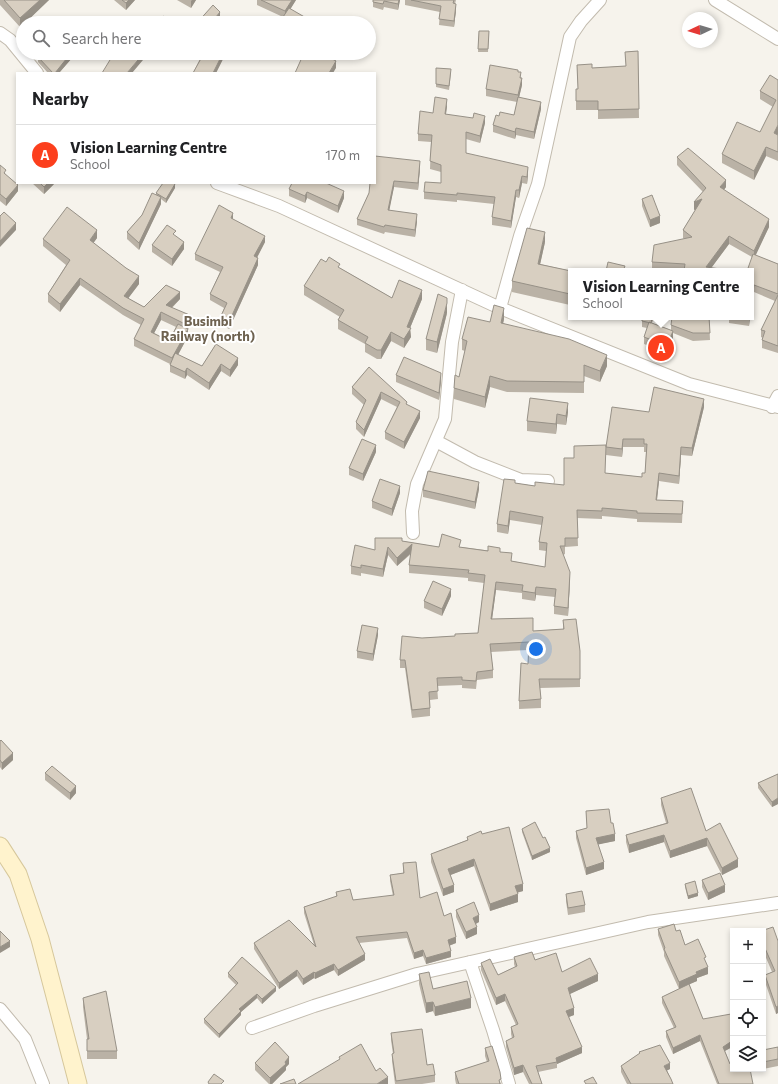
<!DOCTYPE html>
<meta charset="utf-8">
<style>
:root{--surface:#fff;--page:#f2f2f2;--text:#202124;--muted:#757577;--line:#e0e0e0;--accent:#fc3f1d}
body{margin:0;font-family:Commissioner,sans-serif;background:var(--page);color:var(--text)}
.controls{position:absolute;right:12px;bottom:12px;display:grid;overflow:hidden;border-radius:0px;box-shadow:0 2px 6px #0003}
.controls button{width:36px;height:36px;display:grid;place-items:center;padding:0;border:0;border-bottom:1px solid var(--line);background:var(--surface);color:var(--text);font:20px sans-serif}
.compass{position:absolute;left:682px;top:12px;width:36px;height:36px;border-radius:50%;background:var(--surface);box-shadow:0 2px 6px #0003;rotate:266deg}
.you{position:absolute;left:536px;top:649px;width:14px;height:14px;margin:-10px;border:3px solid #fff;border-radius:50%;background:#1a73e8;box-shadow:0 0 0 6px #1a73e833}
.badge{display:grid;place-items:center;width:26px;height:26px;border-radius:50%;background:var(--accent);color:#fff;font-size:13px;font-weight:700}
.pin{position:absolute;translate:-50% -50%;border:2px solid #fff;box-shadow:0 1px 4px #0006}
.popup{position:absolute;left:568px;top:268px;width:186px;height:52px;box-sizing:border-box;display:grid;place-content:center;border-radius:0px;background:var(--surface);filter:drop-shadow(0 1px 3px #0005);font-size:13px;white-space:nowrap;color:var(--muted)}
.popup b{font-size:15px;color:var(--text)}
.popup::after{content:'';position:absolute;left:50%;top:100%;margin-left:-8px;border:8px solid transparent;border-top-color:var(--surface)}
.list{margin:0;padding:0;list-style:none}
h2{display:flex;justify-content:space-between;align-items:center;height:52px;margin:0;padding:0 16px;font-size:17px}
h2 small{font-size:13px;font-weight:400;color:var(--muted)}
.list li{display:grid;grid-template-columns:26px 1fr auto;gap:12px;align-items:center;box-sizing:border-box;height:60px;padding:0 16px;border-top:1px solid var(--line)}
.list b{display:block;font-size:15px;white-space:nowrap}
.list p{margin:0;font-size:13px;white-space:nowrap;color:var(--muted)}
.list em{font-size:13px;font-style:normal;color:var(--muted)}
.icon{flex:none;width:22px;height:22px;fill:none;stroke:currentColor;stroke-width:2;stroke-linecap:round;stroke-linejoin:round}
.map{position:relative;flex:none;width:778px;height:1084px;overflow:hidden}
.search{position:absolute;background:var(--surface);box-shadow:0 2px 6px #0003;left:16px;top:16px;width:360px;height:44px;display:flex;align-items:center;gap:10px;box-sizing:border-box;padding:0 14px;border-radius:22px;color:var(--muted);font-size:15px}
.panel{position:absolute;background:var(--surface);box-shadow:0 2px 6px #0003;left:16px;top:72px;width:360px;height:112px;border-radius:0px}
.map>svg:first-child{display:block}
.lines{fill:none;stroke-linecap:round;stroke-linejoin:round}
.minor-casing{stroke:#c2bbae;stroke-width:14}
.secondary-casing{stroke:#d6c79b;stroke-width:19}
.minor{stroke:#fff;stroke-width:12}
.secondary{stroke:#fff3cd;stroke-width:17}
.wall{fill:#bab2a6;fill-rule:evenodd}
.shaded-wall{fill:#979187}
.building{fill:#d8cfc1;stroke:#979187}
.labels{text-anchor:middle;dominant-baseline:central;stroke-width:4;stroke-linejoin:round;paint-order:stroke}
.quarter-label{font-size:13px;font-weight:bold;fill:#6e6250;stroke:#fff}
</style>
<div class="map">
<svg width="778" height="1084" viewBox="0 0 778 1084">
<rect width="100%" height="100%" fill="#f6f3ec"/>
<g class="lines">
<g class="minor-casing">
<path id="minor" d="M715 0 778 39
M0 33 10 40 37 73
M217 183 279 206 500 308 689 384 778 407
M500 308 520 236 538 184 570 37 581 21 600 0
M772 407 778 396
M436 441 475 462 521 480 548 481
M413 533 412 511 417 484 445 419 452 342 462 290
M470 962 493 1030 509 1084
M0 1009 25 1039 43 1084
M252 1028 314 1006 417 974 648 922 778 903"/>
</g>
<g class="secondary-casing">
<path id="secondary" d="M0 846 18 874 40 939 78 1084"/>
</g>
<use href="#minor" class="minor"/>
<use href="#secondary" class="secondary"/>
</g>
<path class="wall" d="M0 0H49L25 23H23L20 27 0 5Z
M114 0H135L126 10Z
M177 0H196L191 8Z
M257 0H296L290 9 308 23 283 17 257 5Z
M373 0H400L398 10 384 7 383 10 373 7Z
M405 0H456L455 4 456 10 454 27 439 25 440 12 405 5Z
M479 31H489L488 52H478Z
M638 51 639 118 598 119V110H576V89H578L577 65 592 68 626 66 625 52Z
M72 53V58L59 73H48L38 62V57Z
M192 53H226L216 73H193L201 57Z
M275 53H289L285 59Z
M436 68 451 73 449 90 436 87Z
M518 72 521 78 522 85 519 97 541 109 534 139 516 135 515 139 493 132V125L499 116 514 115 517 102 486 96V89Z
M778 80 777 135H778V161L766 156 754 180 722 163V154L760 132 773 107 760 99V91Z
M447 106 446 114 485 123 480 143 466 139V153L528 174 527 184 522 183 519 198 516 197 511 228 492 225V217L494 204 457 200V202L424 199V192L441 183V172L430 169 431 142 418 141V134L433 113Z
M677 157 726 187 724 190 769 227 755 255 778 264V353L762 348V340L763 338 761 337V330L775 301 754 292 752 257 729 244 711 268 735 271H677L652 270V262L684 239 683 238V230L696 209 694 210 703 192 677 165Z
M0 165 6 175 18 191 6 206 0 201Z
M420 168 418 190 394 187 389 210 417 221 415 237 385 232 384 234 357 225V219L369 193Z
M32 183H54V184L44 194Z
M292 183 344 198 338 213 307 198 305 203 289 196V189Z
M175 188 166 203 161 199V204L139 250 127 239V232L142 215 156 195V193Z
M642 199 660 223 650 227 642 206Z
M233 219 265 242 257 258 258 265 229 329 220 324V318L224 308 210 300V294L220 272 195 260V254Z
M176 236 184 249 172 266 152 252V245Z
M97 238 93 243 139 284 128 298 144 307 180 299 172 308 192 324 188 329V336L178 355 202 366 216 344 238 365 230 377 221 371 209 390 187 375 185 379 170 372V364L134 346V339L141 325 123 315 80 285 60 312 48 302V294L66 265 43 246V239ZM161 320 176 327 169 341 154 333Z
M545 242 540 264 571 271 570 305 512 292V281Z
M340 268 392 298 422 299 410 328 411 337 404 348 391 341 381 359H377L365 352V344L338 329V320L340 317 304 295V286Z
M447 313 437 353 426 350V339Z
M642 317H654L652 323 671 330V325L709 317 710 340 693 341 673 333V338L667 353 644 344V337L647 328 642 327Z
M729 317H750L749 326 729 323Z
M504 319 503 323 607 366 600 382 584 376V393L507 392 490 387 485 408 454 399V388L459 377 465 351 462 350V339L490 322Z
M369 367 420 418 404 449 385 439V432L397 407 381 399 364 437 356 429V422L364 405 352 394V387Z
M396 375 441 380 439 400 396 382Z
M704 407 692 456 681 455 679 484 659 481 657 500 683 501 682 523 637 522V519L602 516V519L577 518 578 546 565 547V554L563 555 570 580 568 616 554 614V606L555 597 536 595 535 601 522 599V593L496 590 492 619 533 631 563 629V620L580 651V687L540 688 541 699V708L519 709V701L528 664V650L491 652 493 670V678L477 680 476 689 462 688V685L437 686 438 699 430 700V716L412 718 405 668H400V660L422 638 455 636 478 633 484 583 468 581V578L409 573V565L411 554 397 566 388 555 383 577 361 573V576L351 574V566L375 550 402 541 439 547H461L500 552 512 561 545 567 546 551 539 550V542L542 525 510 520 508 534 497 532V524L515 483 535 486 564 485 606 473 642 477 645 473 646 452H644V447H623L622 457 606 455V447L649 412Z
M568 412 566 425 557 424 556 434 527 431V421Z
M376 452 363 481 349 475V468Z
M479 489 475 509 423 497V490Z
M400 493 392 516 372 508V501Z
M451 596 442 616 424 608V601Z
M378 635 373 661 357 658V651Z
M0 741 13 760 2 770 0 767Z
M45 773 76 793 70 800 45 780Z
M778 774V804L772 807 758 788V783Z
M661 798 706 831 738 867 722 875 707 846 670 858 664 842 629 853 626 842V835L666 823 661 805Z
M586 811 611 823 615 841 598 844 604 869 586 875 576 838V831L587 828Z
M522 829 550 852 532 860 522 832Z
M482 834 523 891 517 893 518 902 490 911 474 866 450 875 454 892 443 896 431 862V854L467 840V837Z
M403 863 420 898 444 916 456 943 449 946 451 957 426 964 423 956 414 959 407 938 359 943 365 960 338 976 334 970 315 979 314 978 303 985 297 976 279 989 254 949V943L314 945 304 913V907L336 897V892L353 900 393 896 390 881V875L403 873Z
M702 880 725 892 708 900 702 887Z
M685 884 698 896 688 899 685 887Z
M566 894 585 905V912L568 915 566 901Z
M456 910 479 922 476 924 477 934 466 939 456 917Z
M658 929 676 931 685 945 706 963 708 974 697 978V981L689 984 703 1019 732 1043V1047L725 1051 730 1064 753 1084H717L700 1041 673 1054 666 1037V1031L674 1028 662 1003V997L679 989 664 956V952L658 935Z
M763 931 778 941V1013L776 1014 765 982V975L772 972 764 953Z
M514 957 535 960 562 972 598 981 569 994 574 1015 569 1017 582 1053 557 1064V1068L538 1072 542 1084H529L523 1072 514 1075 506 1047V1041L512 1038 511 1034V1027L516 1025 505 1001 496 1005 481 970V963L498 975 515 967 514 964Z
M228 973 276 991 262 1004 257 998 241 1012V1015L219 1038 204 1023V1019L236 985 228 977Z
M419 974 433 989 471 1008 435 1016 433 1011 426 1013 419 984Z
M83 998 117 1051V1059H87V1039L83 1007Z
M391 1033 427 1065 435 1075V1082L422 1084H395L392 1061V1054H393L391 1040Z
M778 1047V1066L763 1069V1050Z
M485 1048 501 1084H456L455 1079V1072L487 1062 485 1056Z
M639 1052 670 1069 667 1070 673 1084H627L621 1072V1066L639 1054Z
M255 1063 289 1064 286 1067V1070L272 1084H269L255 1070Z"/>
<path class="shaded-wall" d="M40 0H49L25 23H23V25L20 27V18Z
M129 0H135L126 10V3Z
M192 0H196L191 8V1Z
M292 0H296L285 18V11Z
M399 0H400L398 10V4Z
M456 4V10L454 27V21Z
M220 12V19L217 23H211Z
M71 53H72V58L59 73H55Z
M223 53H226L216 73H213Z
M285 53H289L285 59Z
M143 54V60L132 73H127Z
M336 61V68L333 73H329Z
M522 78V85L518 102V95Z
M447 99V106L445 121V114Z
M541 102V109L534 139V132Z
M485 116V123L480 143V136Z
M778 125V134L774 142V133Z
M516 128V135L515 139V132Z
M766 147V156L754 180V171Z
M420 161V168L418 190V183Z
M528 167V174L527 184V177Z
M522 176V183L519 198V190Z
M726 180V187L720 195V187Z
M394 181V187L388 217V210Z
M48 183H54V184L44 194V187Z
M175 184V188L166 203V199Z
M18 185V191L6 206V199Z
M516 190V197L511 228V221Z
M344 191V198L338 213V206Z
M307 192V198L305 203V196Z
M161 197V204L139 250V243Z
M702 199V207L694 210V202Z
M233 213V220L231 218Z
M417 214V221L415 237V230Z
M660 216V223L650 227V220Z
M769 219V227L754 259V251Z
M16 223V230L0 247V241Z
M97 230V238L90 248V240Z
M545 232V242L538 274V264Z
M265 236V242L254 263V256Z
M729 236V244L709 271 706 267Z
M184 242V249L172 266V259Z
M258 258V265L229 329V322Z
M139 276V284L124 304V296Z
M80 278V285L60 312V304Z
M754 285V292L751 313V305Z
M571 288V298L570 305V294Z
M422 290V299L410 328 411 337 404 348V339L407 327Z
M180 292V299L166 313V305Z
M447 303V313L437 353V342Z
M504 308V319L501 334V323Z
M161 312V320L151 339V332Z
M192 316V324L185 332V324Z
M749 317H750L749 326Z
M188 329V336L172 366V358Z
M673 331V338L667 353V346Z
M391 332V341L381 359V350Z
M607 355V366L600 382V371Z
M238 358V365L230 377V370Z
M221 364V371L209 390V383Z
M187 368V375L185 379V372Z
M441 373V380L439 400V393Z
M490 376V387L485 408V397Z
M381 392V399L364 437V430Z
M704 399V407L692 456V448Z
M568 403V412L566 425V416Z
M420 411V418L404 449V442Z
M557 414V424L556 434V424Z
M623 439V447L622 457V449Z
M376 445V452L363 481V474Z
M681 447V455L679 484V476Z
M659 473V481L656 508V500Z
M479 482V489L475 509V502Z
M400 486V493L392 516V509Z
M510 511V520L508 534V526Z
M412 544V552L397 566V558Z
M388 547V555L383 577V569Z
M570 572V580L568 616V608Z
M496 582V590L491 627V619Z
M536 587V595L535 601V593Z
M451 589V596L442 616V609Z
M378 628V635L373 661V654Z
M13 753V760L2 770V763Z
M76 786V793L70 800V793Z
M778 798V804L772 807V802Z
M615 834V841L596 845V838Z
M664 835V842L629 853V845Z
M707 838V846L670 858V851Z
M550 848V852L532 860V856Z
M474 859V866L448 876V869Z
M738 859V867L722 875V868Z
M604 862V869L586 875V868Z
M523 884V891L515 893V886Z
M454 885V892L443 896V889Z
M725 885V892L708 900V893Z
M698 893V896L688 899V896Z
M518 894V902L490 911V904Z
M479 915V922L473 925V918Z
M477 927V934L466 939V932Z
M456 937V943L448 946V940Z
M10 941V947L0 953V947Z
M764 946V953L763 954V947Z
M423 950V956L414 959V953Z
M451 951V957L426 964V958Z
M365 954V960L338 976V970Z
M334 964V970L315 979V973Z
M708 967V974L697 978V981L679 989V982L696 972Z
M297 970V976L279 989V983Z
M314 972V978L303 985V979Z
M598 974V981L568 995V988Z
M276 987V991L262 1004V999Z
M257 994V998L241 1012V1015L219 1038V1034L239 1009Z
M505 994V1001L496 1005V998Z
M471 998V1008L435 1016V1007Z
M433 1002V1011L426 1013V1003Z
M778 1006V1013L776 1014V1007Z
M574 1008V1015L566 1018V1011Z
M700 1035V1041L673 1054V1048Z
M733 1037 732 1047 723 1052V1047L731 1038Z
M582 1047V1053L557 1064 556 1058Z
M289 1057V1064L286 1067V1070L272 1084H270V1078Z
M670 1063V1069L664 1072V1066Z
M523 1065V1072L514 1075V1068Z
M388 1077V1084H377Z"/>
<path class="building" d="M4 0H40L20 18Z
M122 0H129L126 3Z
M261 0H292L285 11Z
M373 0H399L398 4 384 1 383 4 373 2Z
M411 0H454L453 3 456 4 454 21 439 19 441 6Z
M213 5 220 12 211 23H197Z
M289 8 308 19 306 23H279Z
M163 16 173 23H158Z
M479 31H489L488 49H478Z
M638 51 639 109 598 110V101H576V89H578L577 65 592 64V68L626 66 625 52Z
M41 53H71L55 73H53L38 57Z
M120 53H141L143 54 127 73H102L113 55 117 57Z
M204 53H223L213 73H193Z
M304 53H305L309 55 310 53H321L336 61 329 73H295Z
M490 65 518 70V72H521L520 78H522L518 95 486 89Z
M436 68 451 69 449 86 436 84Z
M770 75 778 80V125L774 133 778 135V152L766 147 754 171 722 154 737 122 760 132 776 100 760 91Z
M435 97 447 99 445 114 473 118 474 113 485 116 480 136 466 132V153L528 167 527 177 522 176 519 190H516L511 221 492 217 495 197 457 193V195L424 192 425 182 441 183V165L430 161 432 135 418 134 420 111 433 113Z
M518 97 541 102 534 132 516 128 515 132 493 125 496 115 499 116 500 112 514 115Z
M688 148 726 180 720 187 769 219 754 251 729 236 706 267 735 271H684L685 264 652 262 654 245 692 237 683 230 702 199 694 202 706 188 677 157Z
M375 156 420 161 418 183 394 181 388 210 417 214 415 230 385 225 384 227 357 219 369 193 370 183H375Z
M0 165 6 170 4 173 18 185 6 199 0 194Z
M40 183H48L44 187Z
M163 183H173L175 184 166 199 156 193Z
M292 183H326L344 191 338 206 307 192 305 196 289 189Z
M152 193 161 197 139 243 127 232 142 215Z
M652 195 660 216 650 220 642 199Z
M219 205 233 213 231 218 265 236 254 256 258 258 229 322 220 318 227 303 210 294 223 267 195 254Z
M67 207 97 230 90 240 126 268 139 276 124 296 144 307 166 285 180 292 166 305 192 316 185 324 161 312 151 332 169 341 178 324 188 329 172 358 134 339 144 319 123 308 80 278 60 304 48 294 70 260 43 239Z
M4 212 16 223 0 241V216Z
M167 225 176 231 173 234 184 242 172 259 152 245Z
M527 228 545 232 538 264 571 271V288L570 294 512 281Z
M753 254 778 264V294L754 285 751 305V271H747Z
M329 257 340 264 338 267 392 298 399 280 422 290 407 327 411 328 404 339 391 332 381 350H377L365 343 368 337 338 320 344 310 304 286 321 259 326 262Z
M608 262 625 266 623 271H606Z
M438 294 447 298V303L437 342 426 339Z
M778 295V346L762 340 765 331 761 330Z
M494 305 504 308 501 323 569 339 607 355 600 371 584 365V382L507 381 490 376 485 397 454 388 455 375 459 377 467 341 462 339 468 317 490 322Z
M642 317H652L651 323 642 321Z
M672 317H709L710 333H693L671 325Z
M738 317H749V319Z
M649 322 673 331 667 346 644 337Z
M216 344 238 358 230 370 221 364 209 383 187 368 185 372 170 365 175 353 202 366Z
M404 357 441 373 439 393 396 375Z
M369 367 407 402 406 404 420 411 404 442 385 432 400 402 381 392 364 430 356 422 366 400 352 387Z
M654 387 704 399 692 448 681 447 679 476 659 473 656 500 683 501 682 514 637 513V511L602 508V511L577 510 578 538H565V546H560L570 572 568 608 554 606 556 589 536 587 535 593 522 591 523 585 496 582 491 619 533 618V631L564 629 563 620 576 619 580 651V679H539L541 699 519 701 521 663 528 664 529 642 490 644 493 670 477 672 476 681 462 680V677L437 678 438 691 429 692 430 708 412 710 405 660H400L402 636 422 638 455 636V634L478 633 485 575 468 573 469 570 409 565 412 544 397 558 388 547 383 569 361 565V568L351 566 355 545 375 550V538H402V541L439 547 442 534 461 540 459 547 488 551V546L500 548V552L512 553 511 561 545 567 547 543 539 542 543 517 510 511 508 526 497 524 504 479 515 480V483L535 486V482L564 485V458H574V446L606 445 605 473 642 477V473H645L647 444H644V439H623L622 449 606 447 612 407 649 412Z
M530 398 568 403 566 416 557 414 556 424 527 421Z
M362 439 376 445 363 474 349 468Z
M428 471 479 482 475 502 423 490Z
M380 479 400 486 392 509 372 501Z
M433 581 451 589 442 609 424 601Z
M362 625 378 628 373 654 357 651Z
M1 740 13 753 2 763 0 760V741Z
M52 766 76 786 70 793 45 773Z
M778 774V798L772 802 758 783Z
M691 788 706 831 720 823 738 859 722 868 707 838 670 851 664 835 629 845 626 835 668 823 661 798Z
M609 809 611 823H613L615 834 596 838 604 862 586 868 576 831 587 828 586 811Z
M535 822 543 838 545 837 550 848 532 856 522 829Z
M509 827 523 884 515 886 518 894 490 904 474 859 448 869 454 885 443 889 431 854 468 840 467 837 481 831 482 834Z
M416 862 420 898 437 892 444 916 451 913 456 937 448 940 451 951 426 958 423 950 414 953 407 932 356 937 365 954 338 970 334 964 315 973 314 972 303 979 297 970 279 983 254 943 289 920 316 947 304 907 337 896 336 892 350 889 353 900 394 895 390 875 404 873 403 863Z
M720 873 725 885 708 893 702 880Z
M695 881 698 893 688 896 685 884Z
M582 891 585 905 568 908 566 894Z
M474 902 479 915 473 918 477 927 466 932 456 910Z
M674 924 676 931 680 930 685 945 698 939 706 957 704 958 708 967 696 972 697 974 679 982 664 949 665 948 658 929Z
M773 927 778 941V1006L776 1007 765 975 775 971 764 946 763 947V931H761Z
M0 931 10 941 0 947Z
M532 952 535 960 556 953 562 972 590 958 598 974 568 988 574 1008 566 1011 582 1047 556 1058 557 1062 536 1066 542 1084H532L523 1065 514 1068 506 1041 514 1037 511 1027 518 1024 505 994 496 998 481 963 490 959 498 975 517 966 514 957Z
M242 957 276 987 262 999 257 994 239 1009 241 1011 219 1034 204 1019 238 983 228 973Z
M429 972 433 989 467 981 471 998 435 1007 433 1002 426 1003 419 974Z
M689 984 703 1019 731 1014 733 1027V1037L731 1038 732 1041 723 1047 730 1064 733 1063V1069H750L753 1084H719L700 1035 673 1048 666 1031 676 1027 662 997Z
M106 991 117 1051H87V1039H89L83 998Z
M422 1029 427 1065 433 1064 435 1075 396 1081 392 1054 394 1053 391 1033Z
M275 1042 289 1057 285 1062 286 1064 270 1078 255 1063Z
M361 1044 376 1071 380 1068 388 1077 377 1084H298L340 1059 339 1057Z
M660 1045 670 1063 664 1066 671 1079 673 1084H631L621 1066 640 1053 639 1052Z
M492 1046 500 1072 501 1079 499 1080 500 1084H459L455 1072 489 1061 485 1048Z
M778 1047V1059L763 1062V1050Z
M214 1074 224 1081 221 1084H209L208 1082Z
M593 1077 597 1084H586L584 1081Z
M294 1079 296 1084H280Z"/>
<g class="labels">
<g class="quarter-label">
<text x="208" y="321">Busimbi<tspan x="208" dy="15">Railway (north)</tspan></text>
</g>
</g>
</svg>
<div class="controls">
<button>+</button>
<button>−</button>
<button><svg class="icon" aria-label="locate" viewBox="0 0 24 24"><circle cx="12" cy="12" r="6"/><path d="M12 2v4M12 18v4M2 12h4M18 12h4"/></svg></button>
<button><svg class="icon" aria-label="layers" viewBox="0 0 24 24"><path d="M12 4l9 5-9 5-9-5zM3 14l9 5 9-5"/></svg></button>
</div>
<svg class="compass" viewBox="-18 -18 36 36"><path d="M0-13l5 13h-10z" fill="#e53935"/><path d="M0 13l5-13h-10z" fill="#757577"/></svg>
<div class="you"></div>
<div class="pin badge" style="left:661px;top:348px">A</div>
<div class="popup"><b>Vision Learning Centre</b>School</div>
<div class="search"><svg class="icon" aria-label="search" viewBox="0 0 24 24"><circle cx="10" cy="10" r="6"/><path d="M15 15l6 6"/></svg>Search here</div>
<section class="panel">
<h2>Nearby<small></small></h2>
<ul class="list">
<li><span class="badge">A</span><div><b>Vision Learning Centre</b><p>School</p></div><em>170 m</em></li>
</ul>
</section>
</div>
